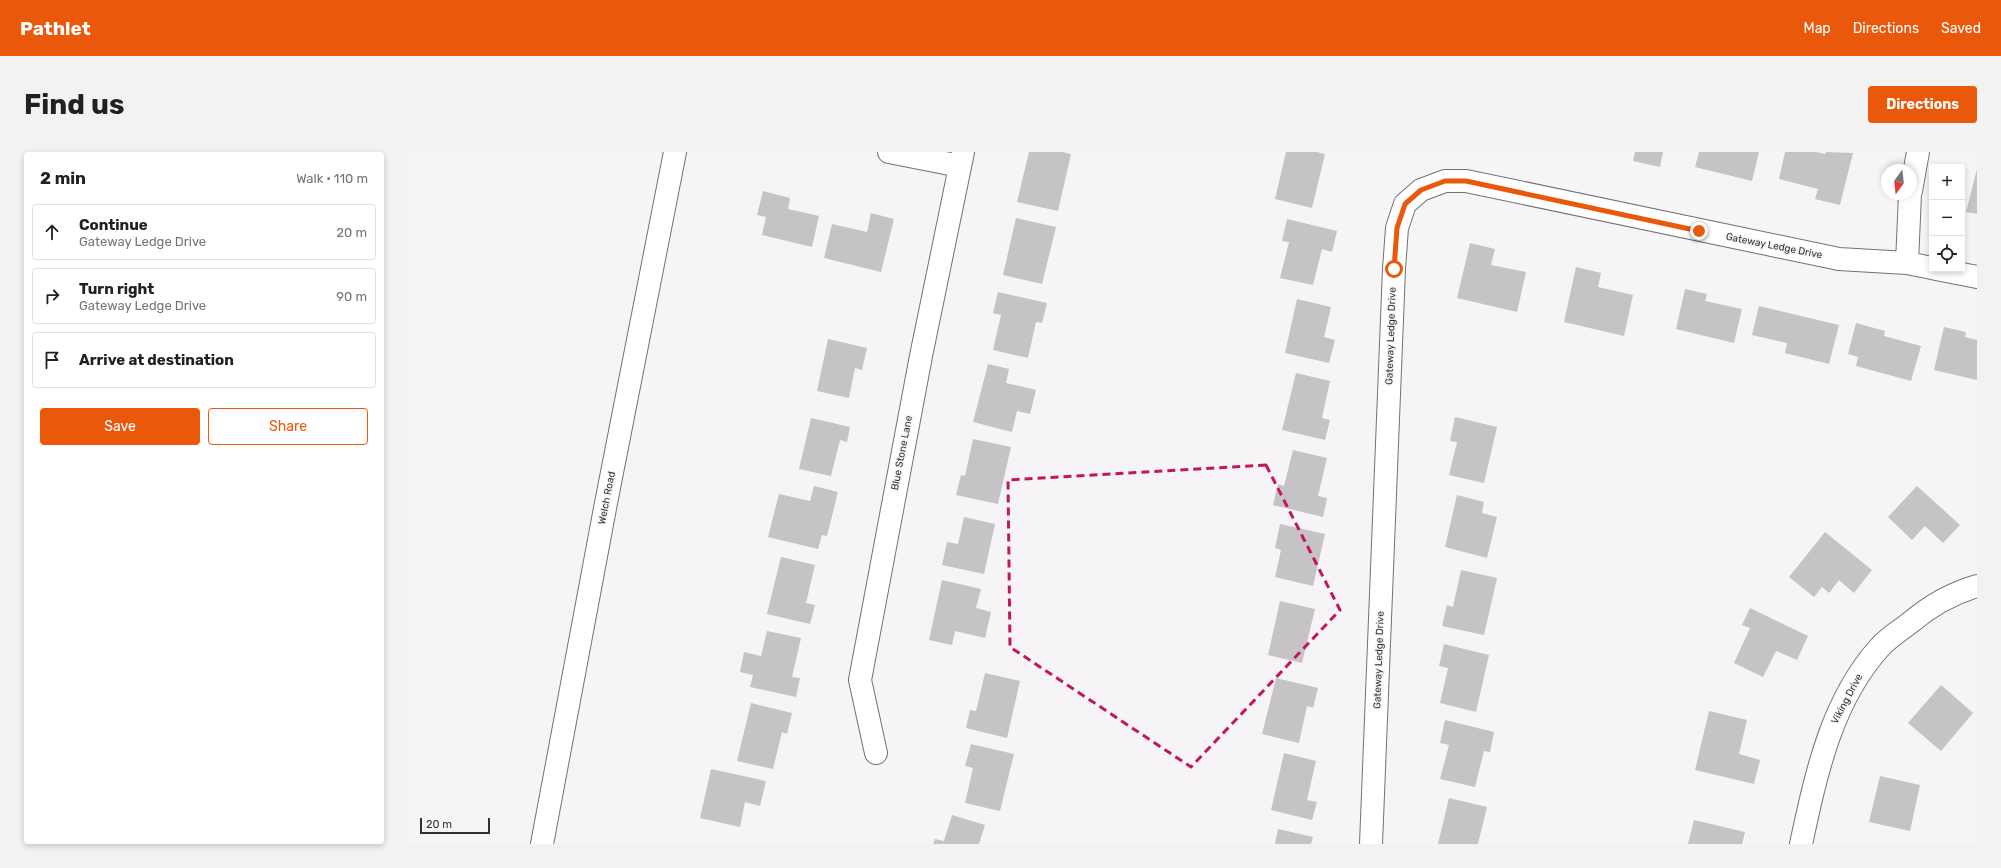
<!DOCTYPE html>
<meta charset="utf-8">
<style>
:root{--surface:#fff;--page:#f2f2f2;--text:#202124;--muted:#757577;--line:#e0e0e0;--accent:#ea580c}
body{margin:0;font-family:Rubik,sans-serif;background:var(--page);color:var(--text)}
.controls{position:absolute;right:12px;top:12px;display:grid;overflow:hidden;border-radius:4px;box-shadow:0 2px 6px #0003}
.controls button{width:36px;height:36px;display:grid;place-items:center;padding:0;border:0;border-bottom:1px solid var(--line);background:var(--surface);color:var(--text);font:20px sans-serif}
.compass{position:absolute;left:1473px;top:12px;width:36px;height:36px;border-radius:50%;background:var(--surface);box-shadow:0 2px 6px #0003;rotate:195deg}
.scale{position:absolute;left:12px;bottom:10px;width:70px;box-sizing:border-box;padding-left:4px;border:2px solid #323132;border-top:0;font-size:11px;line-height:14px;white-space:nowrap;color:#323132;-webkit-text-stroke:3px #f6f4f7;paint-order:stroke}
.stop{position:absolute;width:12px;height:12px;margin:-9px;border:3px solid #ea580c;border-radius:50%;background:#fff}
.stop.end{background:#ea580c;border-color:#fff;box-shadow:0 1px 4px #0008}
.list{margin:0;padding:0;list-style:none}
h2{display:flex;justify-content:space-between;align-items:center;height:52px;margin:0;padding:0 16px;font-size:17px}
h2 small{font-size:13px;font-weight:400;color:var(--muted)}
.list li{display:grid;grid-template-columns:26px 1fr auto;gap:12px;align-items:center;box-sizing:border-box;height:56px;margin:0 8px 8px;padding:0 8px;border:1px solid var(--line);border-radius:4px}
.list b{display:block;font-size:15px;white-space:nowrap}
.list p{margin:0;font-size:13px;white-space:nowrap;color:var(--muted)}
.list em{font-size:13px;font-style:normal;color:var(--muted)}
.actions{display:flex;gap:8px;padding:12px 16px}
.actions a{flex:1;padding:9px 0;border:1px solid var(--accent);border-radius:4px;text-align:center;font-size:14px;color:var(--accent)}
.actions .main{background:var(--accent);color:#fff}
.icon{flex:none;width:22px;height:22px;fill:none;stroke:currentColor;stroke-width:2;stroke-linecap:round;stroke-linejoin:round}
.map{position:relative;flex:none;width:1569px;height:692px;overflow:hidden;border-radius:4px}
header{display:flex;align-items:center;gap:24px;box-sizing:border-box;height:56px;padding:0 20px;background:var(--accent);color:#fff}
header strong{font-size:19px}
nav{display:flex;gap:22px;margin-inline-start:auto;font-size:14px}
.intro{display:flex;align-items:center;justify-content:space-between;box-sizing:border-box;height:96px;padding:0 24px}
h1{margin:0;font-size:28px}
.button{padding:10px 18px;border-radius:4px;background:var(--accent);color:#fff;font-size:14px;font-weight:700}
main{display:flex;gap:24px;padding:0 24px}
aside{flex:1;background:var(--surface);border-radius:4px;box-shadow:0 2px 6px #0003}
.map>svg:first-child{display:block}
.building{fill:#c5c3c6}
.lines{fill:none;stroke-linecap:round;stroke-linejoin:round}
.minor-casing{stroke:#737174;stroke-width:24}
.minor{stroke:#fff;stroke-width:22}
.route{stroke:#ea580c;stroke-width:5}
.marked{fill:none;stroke:#c2185b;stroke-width:3;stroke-dasharray:8 5;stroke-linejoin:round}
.labels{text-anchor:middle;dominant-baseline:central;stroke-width:3;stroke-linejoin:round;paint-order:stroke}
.street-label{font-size:10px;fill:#323132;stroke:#f6f4f7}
</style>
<header>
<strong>Pathlet</strong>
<nav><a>Map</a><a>Directions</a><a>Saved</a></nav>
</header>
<div class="intro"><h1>Find us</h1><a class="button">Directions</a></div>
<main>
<aside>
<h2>2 min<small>Walk · 110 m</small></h2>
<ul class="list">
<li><svg class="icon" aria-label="ahead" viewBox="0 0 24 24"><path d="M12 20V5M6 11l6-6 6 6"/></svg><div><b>Continue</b><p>Gateway Ledge Drive</p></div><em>20 m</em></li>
<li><svg class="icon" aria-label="right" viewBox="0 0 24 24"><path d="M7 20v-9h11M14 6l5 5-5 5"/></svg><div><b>Turn right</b><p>Gateway Ledge Drive</p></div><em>90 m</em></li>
<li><svg class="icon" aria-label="arrive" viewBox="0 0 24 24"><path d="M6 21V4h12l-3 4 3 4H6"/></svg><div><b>Arrive at destination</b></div></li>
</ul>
<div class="actions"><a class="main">Save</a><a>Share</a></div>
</aside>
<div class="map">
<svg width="1569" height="692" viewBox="0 0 1569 692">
<rect width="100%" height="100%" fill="#f6f4f7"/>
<path class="building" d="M621 0H654L663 2 650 59 609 50Z
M878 0H909L917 2 904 56 867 47Z
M1227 0H1255L1252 15 1225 9Z
M1291 0H1351L1344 29 1287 15Z
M1377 0H1408L1417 2 1418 0 1445 1 1432 53 1407 47 1410 37 1371 27Z
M1569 17V62L1558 60Z
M355 39 382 46 380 57 411 64 404 95 354 83 358 65 349 63Z
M463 61 486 67 473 120 416 106 424 72 459 80Z
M608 66 648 75 634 132 595 123Z
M879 67 929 79 924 100 914 97 905 133 872 126 881 90 874 89Z
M1062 91 1087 97 1083 113 1118 120 1109 160 1049 146Z
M1168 115 1193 121 1190 135 1225 143 1216 184 1156 170Z
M1277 137 1299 142 1297 149 1334 157 1326 191 1268 177Z
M590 140 639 151 634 171 628 170 620 206 585 198 593 163 585 161Z
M889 147 923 155 916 185 927 188 921 211 877 201Z
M1351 154 1431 173 1421 212 1377 201 1379 191 1344 183Z
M1448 171 1477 179 1476 184 1513 194 1503 229 1448 214 1450 205 1440 202Z
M1536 175 1558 180 1557 185 1569 188V228L1526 218Z
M420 187 459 196 454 218 447 216 441 246 409 239Z
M580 212 601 217 598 231 628 238 622 262 609 259 604 280 565 270Z
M888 221 922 229 914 266 922 268 917 288 874 278Z
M1047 265 1089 275 1076 331 1041 323 1049 290 1042 289Z
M403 266 442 275 439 290 432 288 423 324 391 317Z
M565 287 603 295 590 352 548 343 553 323 557 324Z
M885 298 919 306 910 344 919 346 915 365 865 353 870 332 876 334Z
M406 334 430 340 419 384 414 383 410 397 360 385 371 342 402 349Z
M1509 334 1552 373 1535 391 1517 374 1504 388 1480 365Z
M1049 343 1076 350 1074 361 1089 365 1079 406 1037 395Z
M556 365 587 372 576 422 534 413 539 390 550 392Z
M872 372 917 382 905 434 867 425 873 398 867 396Z
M1417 380 1464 418 1446 441 1431 428 1421 441 1414 435 1406 445 1381 425Z
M373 405 407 413 398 451 407 453 402 472 359 462Z
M1053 418 1089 426 1076 483 1034 474 1039 453 1045 455Z
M534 428 573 437 568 456 583 460 577 486 547 479 544 493 521 488Z
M872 449 907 457 894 511 860 503Z
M1342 456 1400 484 1389 508 1368 499 1355 525 1326 511 1342 476 1334 473Z
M359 479 393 486 384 525 392 526 388 545 342 535 345 523 332 520 336 500 353 504Z
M1036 492 1081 503 1068 560 1032 551 1040 516 1031 514Z
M577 521 612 529 599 586 558 576 562 558 568 559Z
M868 526 910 536 905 556 899 554 891 591 854 582Z
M1533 533 1565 561 1533 599 1500 571Z
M343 551 384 561 379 582 374 580 365 617 329 609Z
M1301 559 1339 568 1331 602 1352 608 1346 632 1287 618Z
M1037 568 1086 580 1082 600 1076 599 1067 635 1032 627 1041 593 1032 591Z
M563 592 606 602 592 659 557 651 565 616 557 614Z
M876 601 908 609 899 648 909 650 904 668 863 658Z
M303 617 358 629 352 654 337 650 332 675 292 666Z
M1472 624 1512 633 1502 679 1461 670Z
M1041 646 1079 655 1070 692H1030Z
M544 663 577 673 571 692H525L527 687 536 689Z
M1286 668 1337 680 1334 692H1280Z
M870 677 905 685 903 692H867Z"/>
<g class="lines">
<g class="minor-casing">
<path id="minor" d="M481 0 552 14
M1503 39 1510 0
M1499 111 1502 42
M1528 117 1569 125
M468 601 452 528 513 204 555 0
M134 692 198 351 267 0
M963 692 986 117 989 76 997 52 1013 38 1037 29H1058L1431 107 1499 111 1524 116
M1393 692C1408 623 1423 549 1472 495 1481 485 1493 478 1503 470 1522 454 1545 441 1569 434"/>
</g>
<use href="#minor" class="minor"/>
</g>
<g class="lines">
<path class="route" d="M986 117 989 76 997 52 1013 38 1037 29H1058L1291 79"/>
</g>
<path class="marked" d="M858 313 932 458 783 615 602 495 600 328Z"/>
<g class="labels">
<g class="street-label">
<text transform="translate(1366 94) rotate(11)">Gateway Ledge Drive</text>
<text transform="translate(983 184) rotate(-88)">Gateway Ledge Drive</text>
<text transform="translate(494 301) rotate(-79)">Blue Stone Lane</text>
<text transform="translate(199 346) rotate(-79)">Welch Road</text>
<text transform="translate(971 508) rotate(-88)">Gateway Ledge Drive</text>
<text transform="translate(1439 547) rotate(-62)">Viking Drive</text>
</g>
</g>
</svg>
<div class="controls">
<button>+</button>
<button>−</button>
<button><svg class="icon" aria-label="locate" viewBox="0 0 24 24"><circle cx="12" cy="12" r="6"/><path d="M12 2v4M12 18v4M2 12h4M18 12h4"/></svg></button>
</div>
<svg class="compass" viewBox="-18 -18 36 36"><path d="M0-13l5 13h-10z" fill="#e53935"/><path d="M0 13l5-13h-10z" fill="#757577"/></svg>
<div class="scale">20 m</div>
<div class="stop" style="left:986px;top:117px"></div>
<div class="stop end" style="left:1291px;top:79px"></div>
</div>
</main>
